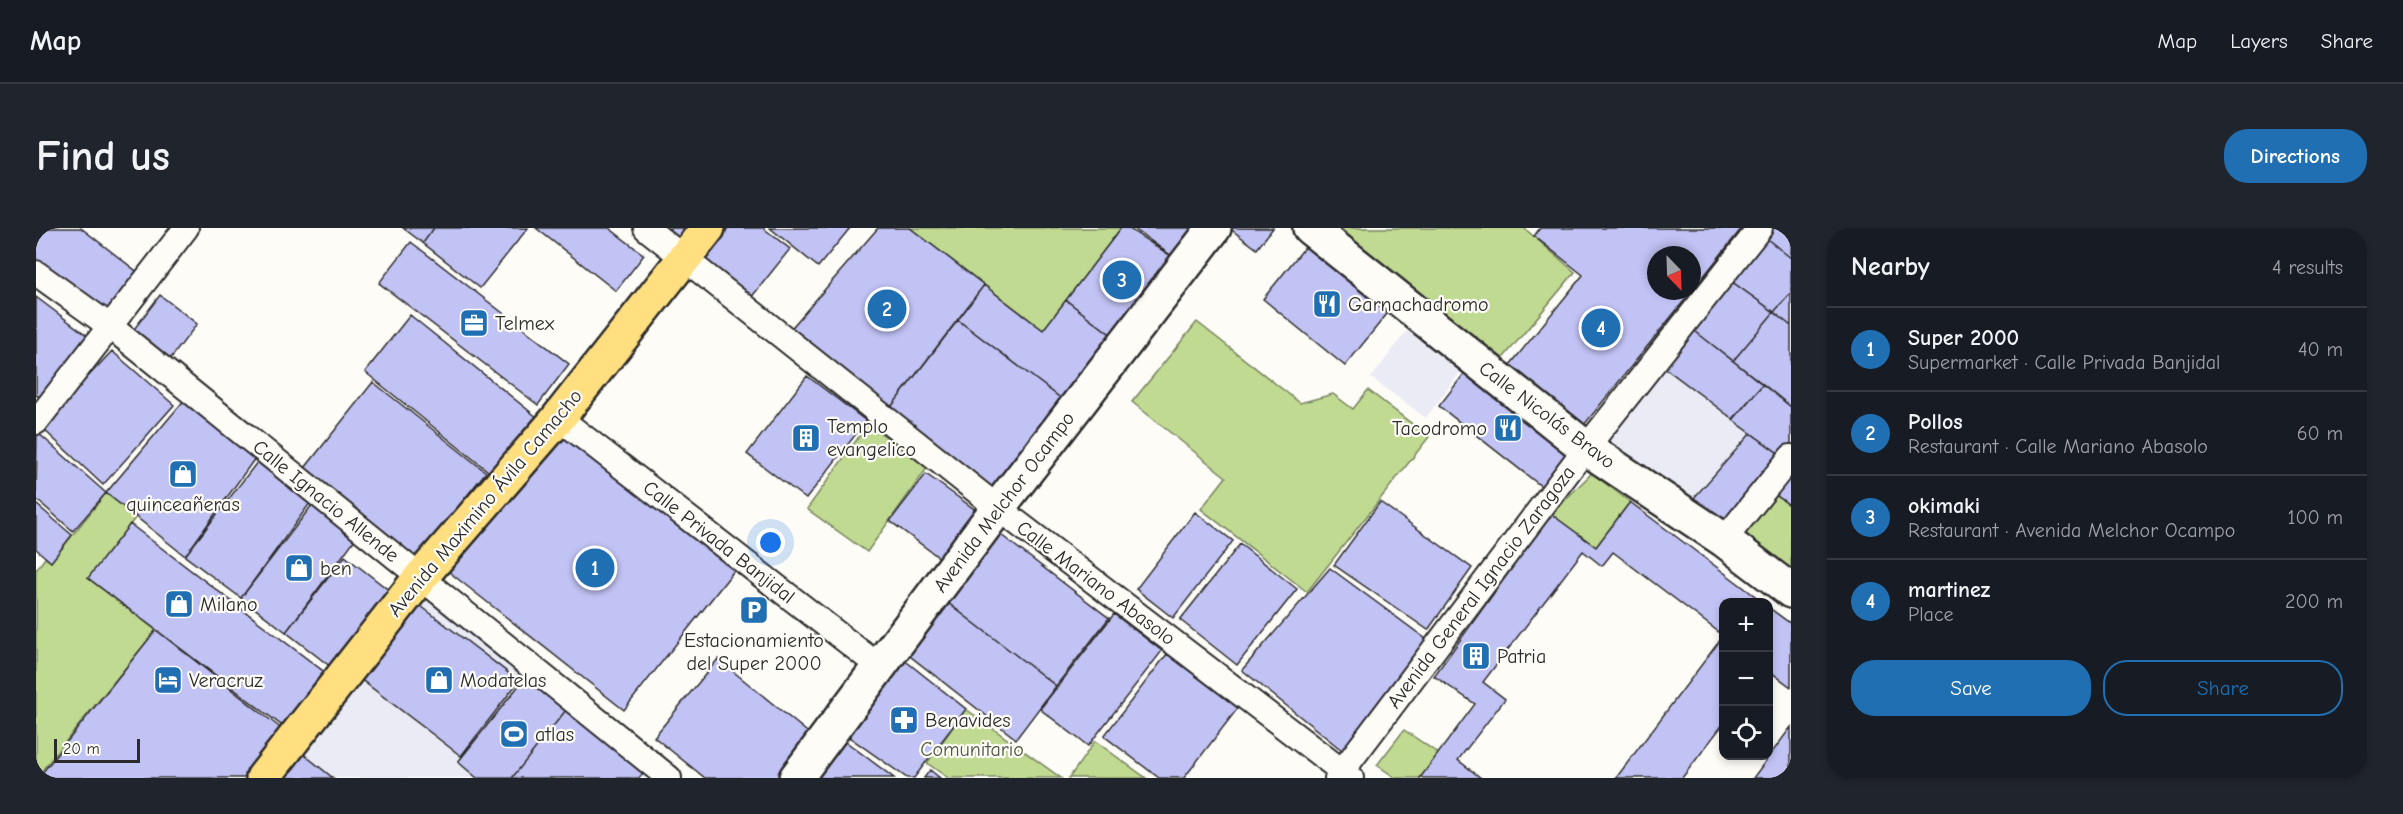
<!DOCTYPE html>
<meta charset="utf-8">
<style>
:root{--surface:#171b24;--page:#20242c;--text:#f1f3f6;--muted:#9ea1a6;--line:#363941;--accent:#1f6fb2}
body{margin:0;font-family:"Comic Neue",sans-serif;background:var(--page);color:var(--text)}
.controls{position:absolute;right:18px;bottom:18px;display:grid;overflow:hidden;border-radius:12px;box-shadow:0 3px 9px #0003}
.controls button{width:54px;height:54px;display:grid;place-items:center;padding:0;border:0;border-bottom:2px solid var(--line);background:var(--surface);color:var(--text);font:30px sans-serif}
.compass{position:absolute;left:1611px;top:18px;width:54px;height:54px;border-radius:50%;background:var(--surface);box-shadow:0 3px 9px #0003;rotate:157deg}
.scale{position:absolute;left:18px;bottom:15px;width:86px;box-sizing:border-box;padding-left:6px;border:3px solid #2b2b2b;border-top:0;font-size:16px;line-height:21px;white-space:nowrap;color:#2b2b2b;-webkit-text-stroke:4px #fdfcf7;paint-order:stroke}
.you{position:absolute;left:735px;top:315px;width:21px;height:21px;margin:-15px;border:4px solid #fff;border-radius:50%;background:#1a73e8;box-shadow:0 0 0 9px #1a73e833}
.badge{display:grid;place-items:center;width:39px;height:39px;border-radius:50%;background:var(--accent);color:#fff;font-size:20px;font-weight:700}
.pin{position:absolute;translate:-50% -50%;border:3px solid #fff;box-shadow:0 2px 6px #0006}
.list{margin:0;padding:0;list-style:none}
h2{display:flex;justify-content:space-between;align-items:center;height:78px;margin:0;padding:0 24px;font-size:26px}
h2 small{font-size:20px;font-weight:400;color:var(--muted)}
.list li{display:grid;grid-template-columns:39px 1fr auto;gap:18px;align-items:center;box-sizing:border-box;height:84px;padding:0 24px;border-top:2px solid var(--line)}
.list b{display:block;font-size:22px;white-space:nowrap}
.list p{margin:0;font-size:20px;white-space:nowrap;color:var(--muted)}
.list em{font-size:20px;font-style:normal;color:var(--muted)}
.actions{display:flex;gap:12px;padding:18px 24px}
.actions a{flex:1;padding:14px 0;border:2px solid var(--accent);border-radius:24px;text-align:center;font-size:21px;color:var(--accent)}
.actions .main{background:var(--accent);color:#fff}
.icon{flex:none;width:33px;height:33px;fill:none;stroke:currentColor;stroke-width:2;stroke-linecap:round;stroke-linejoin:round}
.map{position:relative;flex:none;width:1755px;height:550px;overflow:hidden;border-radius:24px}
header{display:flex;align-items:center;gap:36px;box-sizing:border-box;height:84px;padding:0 30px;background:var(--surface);border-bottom:2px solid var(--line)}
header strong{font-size:28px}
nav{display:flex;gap:33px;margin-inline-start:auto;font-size:21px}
.intro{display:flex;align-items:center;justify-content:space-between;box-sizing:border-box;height:144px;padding:0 36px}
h1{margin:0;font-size:42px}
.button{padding:15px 27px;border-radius:24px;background:var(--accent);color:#fff;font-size:21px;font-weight:700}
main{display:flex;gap:36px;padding:0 36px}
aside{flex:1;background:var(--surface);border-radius:24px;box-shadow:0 3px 9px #0003}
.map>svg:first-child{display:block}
.built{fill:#ebebf6}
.green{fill:#c0da91;stroke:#76825e;stroke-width:1.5}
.building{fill:#c2c3f5;stroke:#2b2b2b;stroke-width:1.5}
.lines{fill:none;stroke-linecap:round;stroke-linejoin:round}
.street-casing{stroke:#2b2b2b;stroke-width:28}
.secondary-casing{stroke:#2b2b2b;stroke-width:38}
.primary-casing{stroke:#2b2b2b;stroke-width:38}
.street{stroke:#fdfcf7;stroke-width:24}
.secondary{stroke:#fdfcf7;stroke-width:33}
.primary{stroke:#ffdf80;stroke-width:33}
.labels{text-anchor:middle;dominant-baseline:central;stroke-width:4.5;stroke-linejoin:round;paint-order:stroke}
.poi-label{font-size:20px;fill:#2b2b2b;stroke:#fdfcf7;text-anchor:start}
.street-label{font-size:20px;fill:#2b2b2b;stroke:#fdfcf7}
.park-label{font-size:20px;fill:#505744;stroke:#fdfcf7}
</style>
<header>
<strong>Map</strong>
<nav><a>Map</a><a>Layers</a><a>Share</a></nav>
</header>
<div class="intro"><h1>Find us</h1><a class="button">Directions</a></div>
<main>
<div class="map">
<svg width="1755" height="550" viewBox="0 0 1755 550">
<rect width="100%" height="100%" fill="#fdfcf7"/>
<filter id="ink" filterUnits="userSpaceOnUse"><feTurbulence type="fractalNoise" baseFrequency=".0167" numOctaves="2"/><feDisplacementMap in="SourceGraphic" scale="12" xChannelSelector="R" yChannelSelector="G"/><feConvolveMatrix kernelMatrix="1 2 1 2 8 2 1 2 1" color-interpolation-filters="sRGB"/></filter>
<g filter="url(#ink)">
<path class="built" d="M1376 96 1430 136 1390 190 1335 150Z
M1625 137 1715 205 1649 280 1559 216Z
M386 368 617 550H237Z"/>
<path class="green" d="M874 0H1085L1007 102Z
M1286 0H1488L1539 44 1458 141Z
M1161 94 1264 175 1297 166 1317 181 1332 162 1393 209 1271 364 1165 281 1190 249 1096 174Z
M832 196 892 239 831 324 771 281Z
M1556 245 1594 274 1560 319 1515 286Z
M1734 263 1755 278V341L1701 303Z
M70 265 100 289 52 350 120 402 0 550V342L9 330 15 334Z
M930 481 1025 550H912L891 535Z
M1368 502 1403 526 1384 550H1360L1341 537Z
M1059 513 1110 550H1033Z"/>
<path class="building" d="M0 0H45L104 46 71 88 0 33Z
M367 0H398L387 15Z
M398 0H492L444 60 387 15Z
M500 0H573L608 27 580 63Z
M628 0H658L646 14Z
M692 0H727L754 21 714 71 666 32Z
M734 0H814L782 39Z
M842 0H874L948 57 852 183 752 104Z
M1085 0H1092L1143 33 1078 109 1030 72Z
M1097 0H1169L1143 33Z
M1193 0H1237L1221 21Z
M1504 0H1706L1656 63V27H1620V63H1656L1548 197 1474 137 1547 47 1498 8Z
M1733 0H1755V30L1726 7Z
M1731 11 1755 30V65L1738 84 1695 53Z
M375 14 533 136 502 177 343 55Z
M1273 14 1355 81 1309 138 1227 71Z
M1695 53 1738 84 1697 133 1655 100Z
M948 57 1007 102 1030 72 1078 109 1031 175 922 92Z
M1755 65V98L1738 84Z
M124 67 161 96 129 138 92 109Z
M0 69 53 109 5 170 0 167Z
M1738 84 1755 98V179L1697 133Z
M374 87 507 194 462 251 329 144Z
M922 92 1031 175 961 266 852 183Z
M1655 100 1727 156 1697 191 1625 137Z
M76 123 138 177 67 257 5 199Z
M1435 137 1542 221 1510 262 1403 178Z
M771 148 830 193 770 271 711 226Z
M337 154 450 244 381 330 269 240Z
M1727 156 1755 179V223L1749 230 1697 192Z
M150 170 222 226 149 328 70 265Z
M534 201 704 335 588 482 413 344Z
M1 204 70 265 37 303 0 271Z
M1715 205 1749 230 1688 306 1649 280Z
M225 229 277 271 205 370 149 328Z
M1755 239V278L1734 263Z
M890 246 945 286 909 334 854 293Z
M1344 274 1436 340 1392 402 1298 337Z
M1594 274 1727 374H1688V408L1577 324 1566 338 1547 323 1447 454 1469 471 1422 532 1445 550H1384L1439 476 1398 448 1515 286 1560 319Z
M0 276 36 307 15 334 0 321Z
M276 277 320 310 250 404 205 370Z
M1159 284 1197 313 1137 390 1100 361Z
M94 296 291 446 249 500 52 350Z
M956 300 1073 390 1020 458 903 368Z
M1204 316 1261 361 1201 437 1144 392Z
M309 328 359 367 300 443 250 404Z
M1294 340 1398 417 1312 527 1206 442Z
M903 368 1020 458 980 511 865 421Z
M381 375 483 453 425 528 323 450Z
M1732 379 1755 396V459L1732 442Z
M1078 386 1126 423 1052 518 1004 481Z
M120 402 247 502 209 550H2Z
M1685 411 1688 413V495L1646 550H1580Z
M1131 426 1202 480 1148 550H1123L1068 508Z
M862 427 930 481 878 550H871L806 504Z
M682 431 781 512 750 550H669L618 509Z
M492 446 534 477 476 550H441L422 534Z
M534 477 612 539 603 550H476Z
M1755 499V550H1717Z
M805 510 858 550H779Z
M265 524 297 550H245Z
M894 542 904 550H888Z"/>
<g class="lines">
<g class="street-casing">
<path id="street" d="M610 0 962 280 1315 550
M0 45 75 99 633 550
M0 194 150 0
M519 194 536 200 844 439
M1688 312 1755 229
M1301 550 1550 220 1724 0"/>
</g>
<g class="secondary-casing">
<path id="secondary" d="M1274 0 1550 220 1688 312 1755 363
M760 550 962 280 1178 0"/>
</g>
<g class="primary-casing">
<path id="primary" d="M227 550 384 350 519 194 672 0"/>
</g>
<use href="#street" class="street"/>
<use href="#secondary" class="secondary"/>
<use href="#primary" class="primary"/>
</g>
</g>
<defs>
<g id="restaurant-square" transform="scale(1.5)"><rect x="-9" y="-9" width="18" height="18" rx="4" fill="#1f6fb2" stroke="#fdfcf7"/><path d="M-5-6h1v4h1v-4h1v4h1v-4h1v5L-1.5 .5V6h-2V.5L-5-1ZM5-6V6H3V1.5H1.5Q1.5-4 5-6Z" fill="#fff"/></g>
<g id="office-square" transform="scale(1.5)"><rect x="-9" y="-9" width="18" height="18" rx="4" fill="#1f6fb2" stroke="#fdfcf7"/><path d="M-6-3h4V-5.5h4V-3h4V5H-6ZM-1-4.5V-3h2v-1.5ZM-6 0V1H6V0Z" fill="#fff"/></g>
<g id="building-square" transform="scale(1.5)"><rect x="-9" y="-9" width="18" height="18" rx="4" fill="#1f6fb2" stroke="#fdfcf7"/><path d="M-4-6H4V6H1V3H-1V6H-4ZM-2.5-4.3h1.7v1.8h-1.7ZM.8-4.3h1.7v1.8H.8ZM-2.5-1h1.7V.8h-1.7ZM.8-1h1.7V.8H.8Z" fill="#fff"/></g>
<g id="shop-square" transform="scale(1.5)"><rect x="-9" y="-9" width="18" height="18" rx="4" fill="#1f6fb2" stroke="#fdfcf7"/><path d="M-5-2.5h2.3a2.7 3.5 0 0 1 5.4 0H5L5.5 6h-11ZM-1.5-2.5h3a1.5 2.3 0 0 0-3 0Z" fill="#fff"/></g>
<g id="parking-square" transform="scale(1.5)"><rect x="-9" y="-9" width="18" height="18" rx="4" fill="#1f6fb2" stroke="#fdfcf7"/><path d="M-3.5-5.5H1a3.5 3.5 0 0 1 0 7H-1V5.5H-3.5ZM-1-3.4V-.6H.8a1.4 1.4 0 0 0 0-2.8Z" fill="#fff"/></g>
<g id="hotel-square" transform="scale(1.5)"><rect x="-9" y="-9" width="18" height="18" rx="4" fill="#1f6fb2" stroke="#fdfcf7"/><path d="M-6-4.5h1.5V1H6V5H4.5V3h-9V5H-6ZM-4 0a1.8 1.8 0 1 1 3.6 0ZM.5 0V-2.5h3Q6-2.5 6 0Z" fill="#fff"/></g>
<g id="pharmacy-square" transform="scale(1.5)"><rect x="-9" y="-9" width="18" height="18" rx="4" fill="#1f6fb2" stroke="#fdfcf7"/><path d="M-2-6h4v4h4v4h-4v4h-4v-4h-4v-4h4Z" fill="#fff"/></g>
<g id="stadium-square" transform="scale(1.5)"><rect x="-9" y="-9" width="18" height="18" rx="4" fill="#1f6fb2" stroke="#fdfcf7"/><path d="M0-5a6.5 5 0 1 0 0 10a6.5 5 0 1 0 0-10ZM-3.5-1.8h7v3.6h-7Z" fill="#fff"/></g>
</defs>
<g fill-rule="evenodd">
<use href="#restaurant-square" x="1291" y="76"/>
<use href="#office-square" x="438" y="95"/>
<use href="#restaurant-square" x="1472" y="200"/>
<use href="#building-square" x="770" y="210"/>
<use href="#shop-square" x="147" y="246"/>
<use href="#shop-square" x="263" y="340"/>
<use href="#shop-square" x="143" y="376"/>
<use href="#parking-square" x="718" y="382"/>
<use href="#building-square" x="1440" y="428"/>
<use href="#hotel-square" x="132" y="452"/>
<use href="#shop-square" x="403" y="452"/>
<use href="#pharmacy-square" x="868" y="492"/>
<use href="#stadium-square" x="478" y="506"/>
</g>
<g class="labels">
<g class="poi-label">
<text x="1312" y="76">Garnachadromo</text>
<text x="459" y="95">Telmex</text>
<text x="791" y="198">Templo<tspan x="791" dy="23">evangelico</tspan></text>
<text x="1451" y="200" text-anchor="end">Tacodromo</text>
<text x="147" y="276" text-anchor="middle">quinceañeras</text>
<text x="284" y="340">ben</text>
<text x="164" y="376">Milano</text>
<text x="718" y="412" text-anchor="middle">Estacionamiento<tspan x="718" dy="23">del Super 2000</tspan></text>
<text x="1461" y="428">Patria</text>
<text x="153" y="452">Veracruz</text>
<text x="424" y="452">Modatelas</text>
<text x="889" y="492">Benavides</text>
<text x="499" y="506">atlas</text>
</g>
<g class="street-label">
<text transform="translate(1511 187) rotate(37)">Calle Nicolás Bravo</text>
<text transform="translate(290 273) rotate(39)">Calle Ignacio Allende</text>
<text transform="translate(968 274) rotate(-53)">Avenida Melchor Ocampo</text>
<text transform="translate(449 275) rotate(-50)">Avenida Maximino Ávila Camacho</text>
<text transform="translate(683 314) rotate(38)">Calle Privada Banjidal</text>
<text transform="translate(1060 355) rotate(37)">Calle Mariano Abasolo</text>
<text transform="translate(1445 359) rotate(-53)">Avenida General Ignacio Zaragoza</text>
</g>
<g class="park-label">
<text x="936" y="521">Comunitario</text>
</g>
</g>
</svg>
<div class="controls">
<button>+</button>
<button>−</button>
<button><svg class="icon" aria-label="locate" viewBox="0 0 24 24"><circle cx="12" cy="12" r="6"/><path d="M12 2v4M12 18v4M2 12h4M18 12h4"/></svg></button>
</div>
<svg class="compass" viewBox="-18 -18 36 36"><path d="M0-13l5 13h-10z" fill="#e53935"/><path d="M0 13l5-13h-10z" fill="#9ea1a6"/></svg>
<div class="scale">20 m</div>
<div class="you"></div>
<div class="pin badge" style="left:559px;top:340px">1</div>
<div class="pin badge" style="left:851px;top:81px">2</div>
<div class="pin badge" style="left:1086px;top:52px">3</div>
<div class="pin badge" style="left:1565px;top:100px">4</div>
</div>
<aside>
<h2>Nearby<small>4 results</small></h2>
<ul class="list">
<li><span class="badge">1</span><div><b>Super 2000</b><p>Supermarket · Calle Privada Banjidal</p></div><em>40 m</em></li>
<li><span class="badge">2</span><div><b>Pollos</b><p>Restaurant · Calle Mariano Abasolo</p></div><em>60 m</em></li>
<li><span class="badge">3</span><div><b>okimaki</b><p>Restaurant · Avenida Melchor Ocampo</p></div><em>100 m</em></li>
<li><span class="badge">4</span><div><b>martinez</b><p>Place</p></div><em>200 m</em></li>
</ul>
<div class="actions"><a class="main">Save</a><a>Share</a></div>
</aside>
</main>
